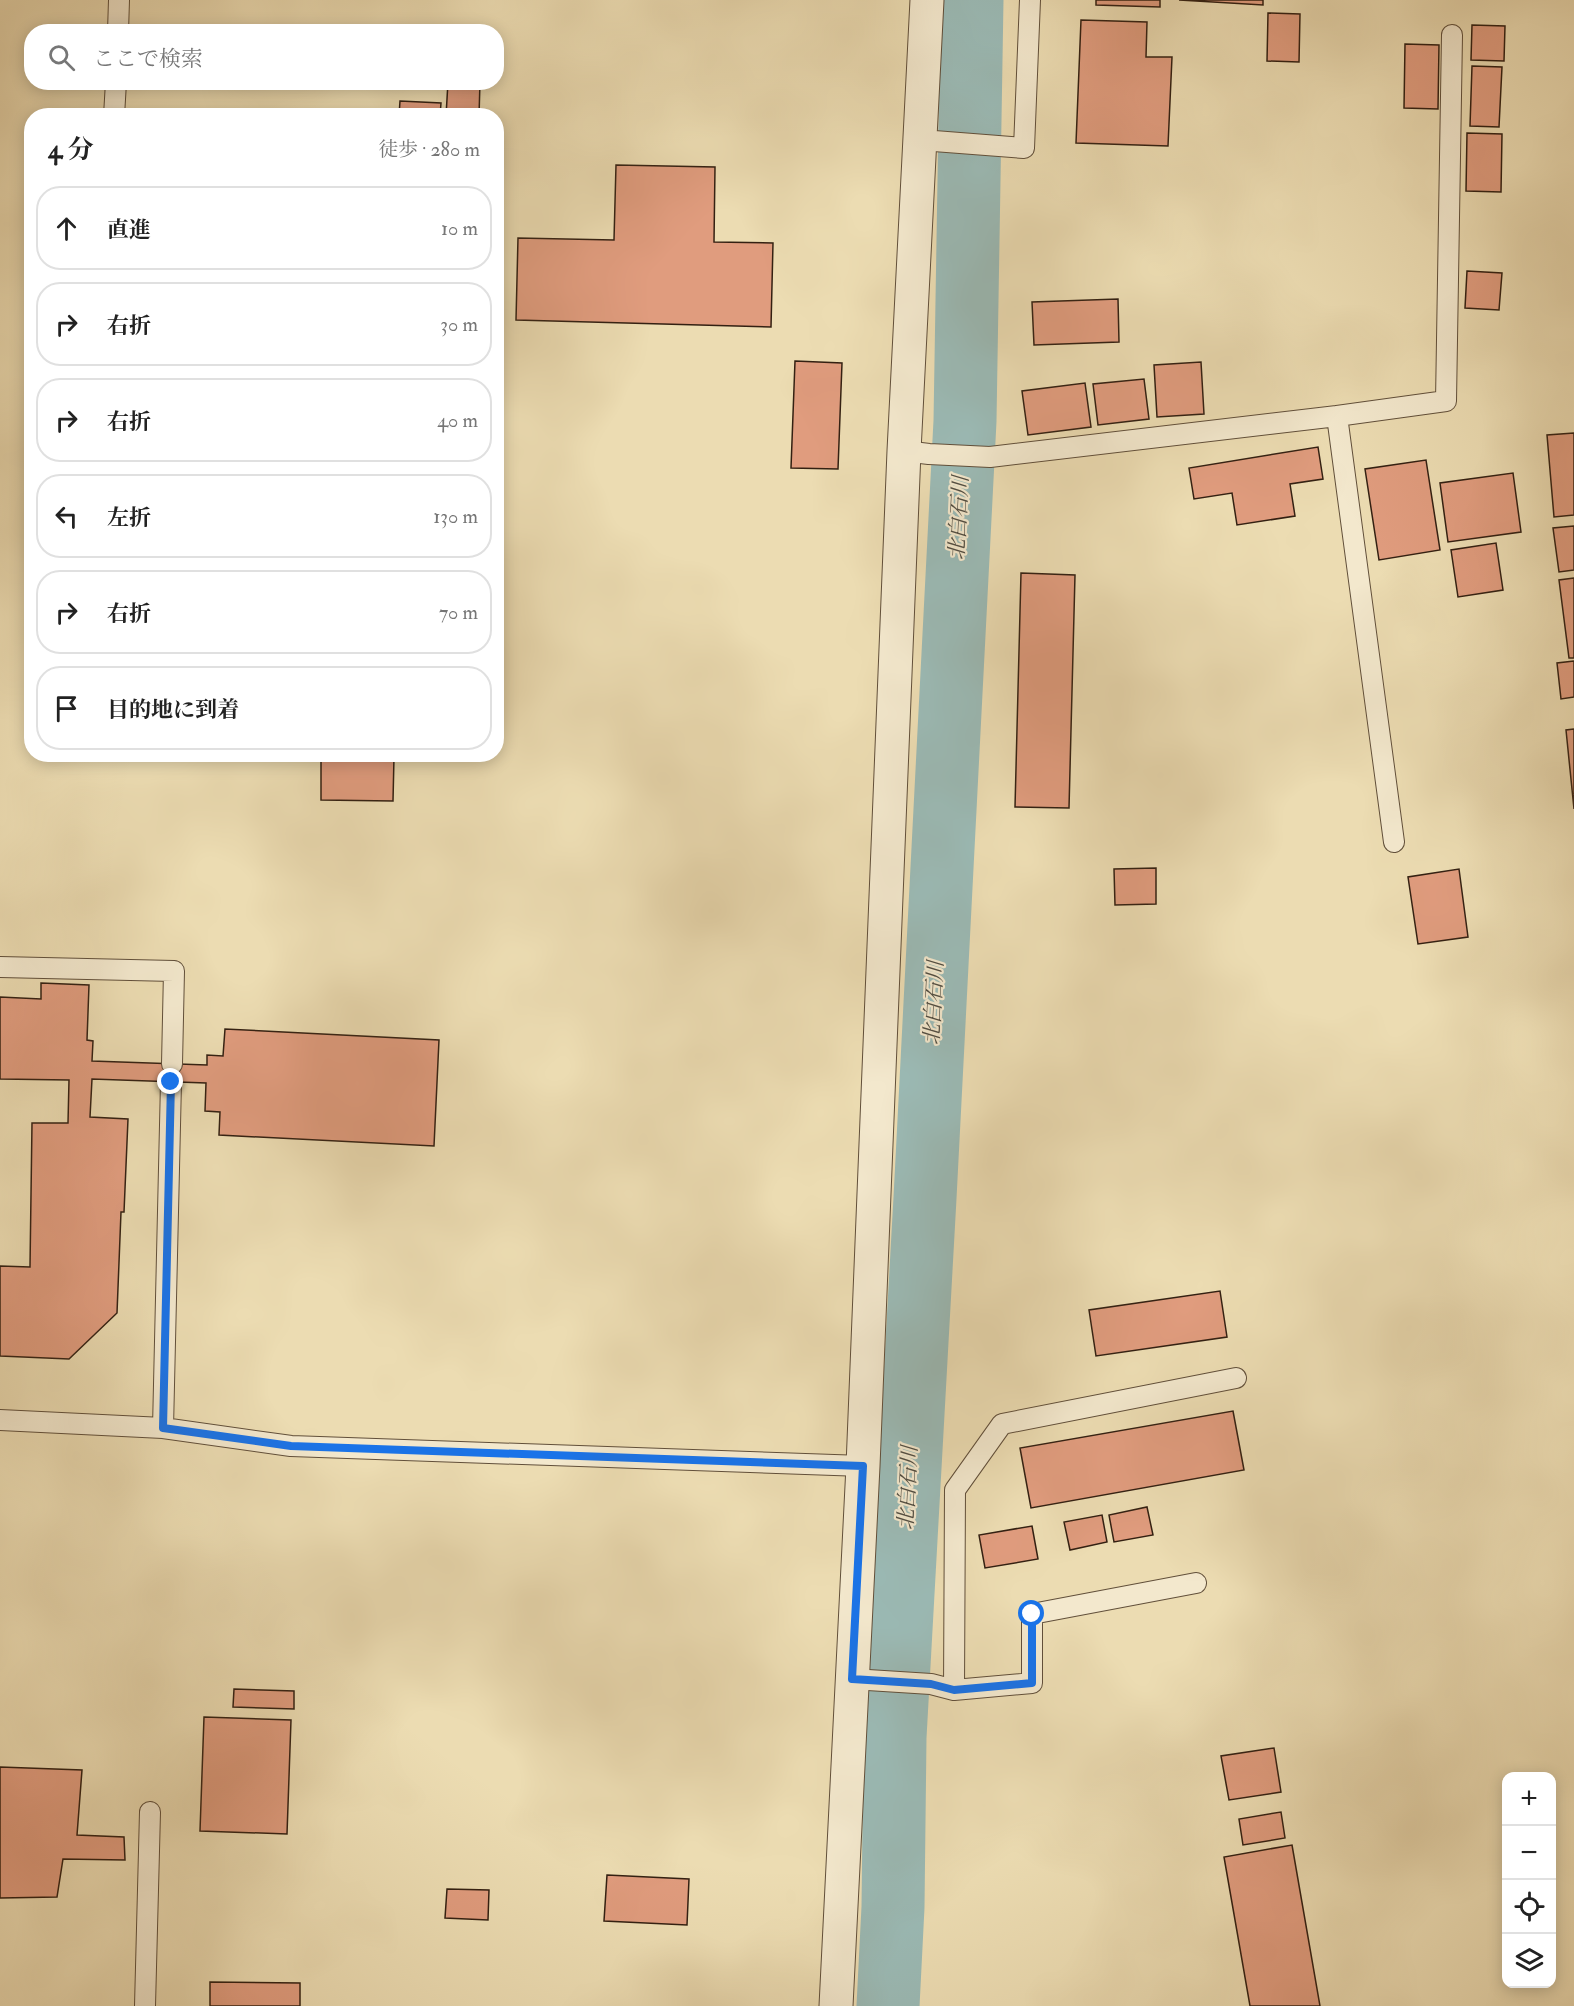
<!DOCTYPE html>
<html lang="ja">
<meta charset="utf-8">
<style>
:root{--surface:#fff;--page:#f6f6f6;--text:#222;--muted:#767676;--line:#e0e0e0}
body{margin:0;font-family:"IM FELL Double Pica","Noto Serif JP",serif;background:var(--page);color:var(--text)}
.controls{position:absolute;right:18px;bottom:18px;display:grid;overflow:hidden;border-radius:12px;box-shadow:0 3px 15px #0003}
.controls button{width:54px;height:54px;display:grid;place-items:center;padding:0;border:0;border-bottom:2px solid var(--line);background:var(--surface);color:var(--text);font:30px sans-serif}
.stop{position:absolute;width:18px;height:18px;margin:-14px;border:4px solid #1a73e8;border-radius:50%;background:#fff}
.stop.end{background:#1a73e8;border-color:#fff;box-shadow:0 2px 6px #0008}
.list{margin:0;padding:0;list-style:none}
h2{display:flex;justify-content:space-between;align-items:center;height:78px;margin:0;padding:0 24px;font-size:26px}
h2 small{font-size:20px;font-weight:400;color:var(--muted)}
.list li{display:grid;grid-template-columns:39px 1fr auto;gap:18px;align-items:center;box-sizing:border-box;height:84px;margin:0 12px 12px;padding:0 12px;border:2px solid var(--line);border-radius:24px}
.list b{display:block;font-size:22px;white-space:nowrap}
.list em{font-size:20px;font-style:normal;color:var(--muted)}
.icon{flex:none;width:33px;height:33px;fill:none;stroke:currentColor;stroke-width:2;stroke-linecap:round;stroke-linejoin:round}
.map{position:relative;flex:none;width:1574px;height:2006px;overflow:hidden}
.search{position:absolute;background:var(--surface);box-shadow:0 3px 15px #0003;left:24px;top:24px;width:480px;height:66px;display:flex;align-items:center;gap:15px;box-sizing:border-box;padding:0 21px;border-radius:24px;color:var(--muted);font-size:22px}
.panel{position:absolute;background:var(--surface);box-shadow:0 3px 15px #0003;left:24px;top:108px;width:480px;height:654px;border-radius:24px}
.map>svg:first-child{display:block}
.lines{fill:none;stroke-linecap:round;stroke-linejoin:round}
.river{stroke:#9bbab5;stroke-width:63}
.building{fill:#e09c7e;stroke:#332012;stroke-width:1.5}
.service-casing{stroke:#614f3a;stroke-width:22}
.tertiary-casing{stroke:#614f3a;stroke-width:35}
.service{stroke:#f3e8cd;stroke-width:20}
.tertiary{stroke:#f3e8cd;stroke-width:33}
.route{stroke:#1a73e8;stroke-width:8}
.labels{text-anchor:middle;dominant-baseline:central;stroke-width:4.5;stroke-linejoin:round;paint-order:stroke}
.water-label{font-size:21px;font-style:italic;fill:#524e43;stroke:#f3e8cd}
</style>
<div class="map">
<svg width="1574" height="2006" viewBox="0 0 1574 2006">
<rect width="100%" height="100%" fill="#ecdcb2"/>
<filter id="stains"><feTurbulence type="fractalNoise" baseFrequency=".00333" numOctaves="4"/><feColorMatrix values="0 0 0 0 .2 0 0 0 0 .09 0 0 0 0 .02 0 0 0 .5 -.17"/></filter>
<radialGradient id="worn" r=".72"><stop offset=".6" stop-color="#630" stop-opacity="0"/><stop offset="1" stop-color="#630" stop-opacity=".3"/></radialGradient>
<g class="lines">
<path class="river" d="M888 2006 893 1907 895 1737 925 1198 965 421 972 0"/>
</g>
<path class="building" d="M1096 0H1160V7L1096 5Z
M1179 0H1263V5Z
M1268 13 1300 14 1299 62 1267 61Z
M1081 20 1147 22 1146 57H1172L1168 146 1076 143Z
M1472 25 1505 26 1504 61 1471 60Z
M1405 44 1439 45 1438 109 1404 108Z
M1472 66 1502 67 1499 127 1470 126Z
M448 82H480L479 116H446Z
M400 101 441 103 440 116H399Z
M1467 133 1502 134 1501 192 1466 191Z
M616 165 715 167 714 242 773 243 771 327 516 320 518 238 614 240Z
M1467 271 1502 273 1499 310 1465 308Z
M1118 299 1119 342 1034 345 1032 302Z
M795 361 842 363 838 469 791 468Z
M1201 362 1204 414 1157 417 1154 365Z
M1144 379 1149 419 1098 425 1093 384Z
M1085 383 1091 427 1028 435 1022 391Z
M1574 433V515L1554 517 1547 435Z
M1318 447 1323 479 1290 484 1295 516 1237 525 1232 493 1194 499 1189 468Z
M1426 460 1440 550 1379 560 1365 469Z
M1513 473 1521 532 1448 542 1440 483Z
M1574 526V570L1559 572 1553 528Z
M1496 543 1503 590 1458 597 1451 550Z
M1021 573 1075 575 1069 808 1015 807Z
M1574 578V658H1569L1559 580Z
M1574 661V697L1561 699 1557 663Z
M1574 729V809L1566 730Z
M321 756 394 757 393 801 321 800Z
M1156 868V904L1115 905 1114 869Z
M1459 869 1468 937 1418 944 1408 877Z
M41 983 89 985 87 1040 93 1041 92 1061 207 1065V1055L223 1056 225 1029 439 1040 434 1146 219 1135 220 1112 205 1111 206 1083 92 1079 90 1117 128 1119 124 1212H121L117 1313 69 1359 0 1356V1266L30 1267 32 1123H68L69 1080 0 1079V997L41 999Z
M1220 1291 1227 1337 1096 1356 1089 1310Z
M1233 1411 1244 1470 1031 1508 1020 1448Z
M1147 1507 1153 1535 1114 1542 1109 1515Z
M1102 1515 1107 1542 1070 1550 1064 1522Z
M1032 1526 1038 1559 985 1568 979 1535Z
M234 1689 294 1691V1709L233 1707Z
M204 1717 291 1720 287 1834 200 1831Z
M1274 1748 1281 1792 1229 1800 1221 1756Z
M0 1767 82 1770 77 1835 124 1837 125 1860 63 1859 57 1897 0 1898Z
M1281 1812 1285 1838 1243 1845 1239 1819Z
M1292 1845 1320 2006H1250L1224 1857Z
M607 1875 689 1879 687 1925 604 1921Z
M447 1889 489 1890 488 1920 445 1918Z
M210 1982 300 1983V2006H210Z"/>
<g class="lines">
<g class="service-casing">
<path id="service" d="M118 32 119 0
M114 116 116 82
M921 137 934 141 1024 148 1030 0
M1337 416 1394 842
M904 451 929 454 990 457 1337 416 1446 401 1452 35
M0 967 174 971 172 1064
M0 1420 163 1428 291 1446 863 1466
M163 1428 171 1082
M852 1679 931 1684 954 1690 1032 1683V1614L1196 1583
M954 1690 955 1490 1002 1424 1236 1378
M145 2006 150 1812"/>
</g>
<g class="tertiary-casing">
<path id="tertiary" d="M836 2006 863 1466 904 451 927 0"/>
</g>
<use href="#service" class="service"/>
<use href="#tertiary" class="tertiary"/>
</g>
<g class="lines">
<path class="route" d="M171 1082 163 1428 291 1446 863 1466 852 1679 931 1684 954 1690 1032 1683V1614"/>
</g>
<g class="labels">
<g class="water-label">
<text transform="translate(959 518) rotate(-87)">北白石川</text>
<text transform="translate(934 1003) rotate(-87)">北白石川</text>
<text transform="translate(908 1488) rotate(-87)">北白石川</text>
</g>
</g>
<rect width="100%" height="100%" filter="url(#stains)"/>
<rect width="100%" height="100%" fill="url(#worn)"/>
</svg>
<div class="controls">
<button>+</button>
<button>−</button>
<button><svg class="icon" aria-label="locate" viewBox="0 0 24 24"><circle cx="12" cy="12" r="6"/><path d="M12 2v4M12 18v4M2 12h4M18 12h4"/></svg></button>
<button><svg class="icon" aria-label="layers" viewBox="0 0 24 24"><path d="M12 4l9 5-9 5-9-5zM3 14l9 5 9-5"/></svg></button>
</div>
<div class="stop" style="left:1032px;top:1614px"></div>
<div class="stop end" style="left:171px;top:1082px"></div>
<div class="search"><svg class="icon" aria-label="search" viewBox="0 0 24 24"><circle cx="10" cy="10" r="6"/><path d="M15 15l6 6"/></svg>ここで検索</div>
<section class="panel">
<h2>4 分<small>徒歩 · 280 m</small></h2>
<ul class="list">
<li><svg class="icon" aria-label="ahead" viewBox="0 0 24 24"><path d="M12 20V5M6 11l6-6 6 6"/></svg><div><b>直進</b></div><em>10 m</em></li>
<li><svg class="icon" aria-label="right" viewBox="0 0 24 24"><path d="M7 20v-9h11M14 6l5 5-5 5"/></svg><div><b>右折</b></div><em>30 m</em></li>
<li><svg class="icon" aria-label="right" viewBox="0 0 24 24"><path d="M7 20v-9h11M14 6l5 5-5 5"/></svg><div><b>右折</b></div><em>40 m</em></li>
<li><svg class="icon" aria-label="left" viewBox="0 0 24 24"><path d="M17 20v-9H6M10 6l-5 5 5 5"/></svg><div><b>左折</b></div><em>130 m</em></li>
<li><svg class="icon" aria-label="right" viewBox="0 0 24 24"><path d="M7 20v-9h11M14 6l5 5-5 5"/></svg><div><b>右折</b></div><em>70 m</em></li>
<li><svg class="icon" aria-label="arrive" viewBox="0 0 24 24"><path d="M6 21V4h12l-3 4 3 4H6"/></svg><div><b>目的地に到着</b></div></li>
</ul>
</section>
</div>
